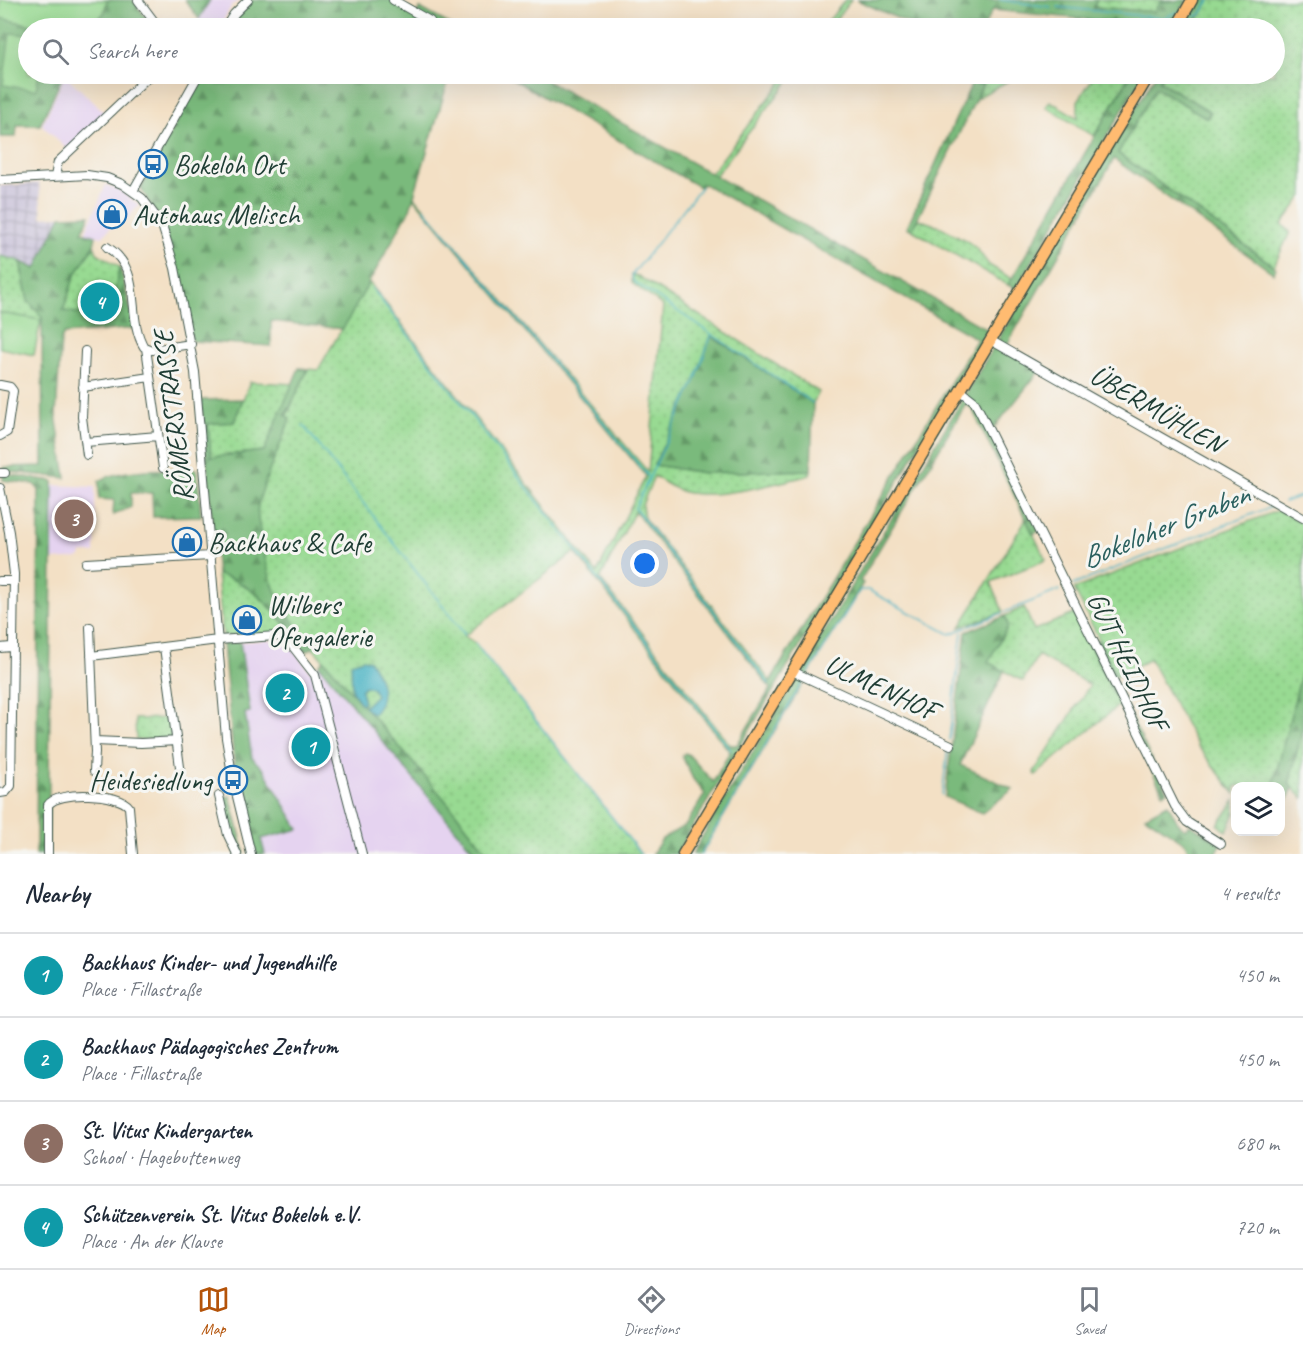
<!DOCTYPE html>
<meta charset="utf-8">
<style>
:root{--surface:#fff;--page:#f6f6f7;--text:#1f2937;--muted:#747a83;--line:#e0e1e3;--accent:#b45309}
body{margin:0;font-family:Caveat,sans-serif;background:var(--page);color:var(--text)}
.controls{position:absolute;right:18px;bottom:18px;display:grid;overflow:hidden;border-radius:12px;box-shadow:0 6px 24px #0002}
.controls button{width:54px;height:54px;display:grid;place-items:center;padding:0;border:0;border-bottom:2px solid var(--line);background:var(--surface);color:var(--text);font:30px sans-serif}
.you{position:absolute;left:645px;top:564px;width:21px;height:21px;margin:-15px;border:4px solid #fff;border-radius:50%;background:#1a73e8;box-shadow:0 0 0 9px #1a73e833}
.badge{display:grid;place-items:center;width:39px;height:39px;border-radius:50%;background:var(--accent);color:#fff;font-size:20px;font-weight:700}
.pin{position:absolute;translate:-50% -50%;border:3px solid #fff;box-shadow:0 2px 6px #0006}
.list{margin:0;padding:0;list-style:none}
h2{display:flex;justify-content:space-between;align-items:center;height:78px;margin:0;padding:0 24px;font-size:26px}
h2 small{font-size:20px;font-weight:400;color:var(--muted)}
.list li{display:grid;grid-template-columns:39px 1fr auto;gap:18px;align-items:center;box-sizing:border-box;height:84px;padding:0 24px;border-top:2px solid var(--line)}
.list b{display:block;font-size:22px;white-space:nowrap}
.list p{margin:0;font-size:20px;white-space:nowrap;color:var(--muted)}
.list em{font-size:20px;font-style:normal;color:var(--muted)}
.icon{flex:none;width:33px;height:33px;fill:none;stroke:currentColor;stroke-width:2;stroke-linecap:round;stroke-linejoin:round}
.map{position:relative;flex:none;width:1303px;height:854px;overflow:hidden}
.search{position:absolute;background:var(--surface);box-shadow:0 6px 24px #0002;left:18px;right:18px;top:18px;height:66px;display:flex;align-items:center;gap:15px;box-sizing:border-box;padding:0 21px;border-radius:33px;color:var(--muted);font-size:22px}
.sheet{height:414px;background:var(--surface)}
nav{display:flex;justify-content:space-around;align-items:center;box-sizing:border-box;height:84px;border-top:2px solid var(--line);background:var(--surface);font-size:16px;color:var(--muted)}
nav a{display:grid;justify-items:center;gap:3px}
nav .on{color:var(--accent)}
.map>svg:first-child{display:block}
.built{fill:#e5d3f0}
.industrial{fill:url(#industrial-grid)}
.green{fill:url(#green-dots);stroke:#5c8c63;stroke-width:1.5}
.forest{fill:url(#forest-firs);stroke:#4c7c58;stroke-width:1.5}
.pitch{fill:#98da92;stroke:#5c8c63;stroke-width:1.5}
.water{fill:#45b1c2;stroke:#32777b;stroke-width:1.5}
.lines{fill:none;stroke-linecap:round;stroke-linejoin:round}
.stream{stroke:#45b1c2;stroke-width:1.5}
.minor-casing{stroke:#3f554a;stroke-width:10}
.major-casing{stroke:#3f554a;stroke-width:13}
.minor{stroke:#fff;stroke-width:8}
.major{stroke:#ffbb71;stroke-width:10}
.labels{text-anchor:middle;dominant-baseline:central;stroke-width:6;stroke-linejoin:round;paint-order:stroke}
.poi-label{font-size:28px;fill:#1f3d34;stroke:#f6f6f2;text-anchor:start}
.street-label{font-size:28px;fill:#1f3d34;stroke:#f6f6f2}
.water-label{font-size:30px;font-style:italic;fill:#2a605f;stroke:#f6f6f2}
</style>
<div class="map">
<svg width="1303" height="854" viewBox="0 0 1303 854">
<defs>
<pattern id="industrial-grid" width="8" height="8" patternUnits="userSpaceOnUse" patternTransform="scale(1.5)"><rect width="8" height="8" fill="#c7c0d8"/><path d="M0 4h8M4 0v8" fill="none" stroke="#a19db0"/></pattern>
<pattern id="green-dots" width="8" height="8" patternUnits="userSpaceOnUse" patternTransform="scale(1.5)"><rect width="8" height="8" fill="#98da92"/><path d="M2 2h.1M6 6h.1" fill="none" stroke="#83bc7e" stroke-width="1.8" stroke-linecap="round"/></pattern>
<pattern id="forest-firs" width="22" height="20" patternUnits="userSpaceOnUse" patternTransform="scale(1.5)"><rect width="22" height="20" fill="#7aba7c"/><path d="M5 1l3.5 6h-7zM16 11l3.5 6h-7z" fill="#639866"/></pattern>
</defs>
<rect width="100%" height="100%" fill="#f6f6f2"/>
<filter id="ink" filterUnits="userSpaceOnUse"><feTurbulence type="fractalNoise" baseFrequency=".0167" numOctaves="2"/><feDisplacementMap in="SourceGraphic" scale="12" xChannelSelector="R" yChannelSelector="G"/><feConvolveMatrix kernelMatrix="1 2 1 2 8 2 1 2 1" color-interpolation-filters="sRGB"/></filter>
<filter id="wash" filterUnits="userSpaceOnUse"><feTurbulence type="fractalNoise" baseFrequency=".008" numOctaves="4" result="noise"/><feDisplacementMap in="SourceGraphic" scale="24" xChannelSelector="R" yChannelSelector="G"/><feGaussianBlur stdDeviation="1.35" result="paint"/><feColorMatrix in="noise" values="0 0 0 0 0 0 0 0 0 0 0 0 0 0 0 0 0 1.4 0 .05"/><feComposite in="paint" operator="in"/></filter>
<g filter="url(#wash)">
<rect width="100%" height="100%" fill="#f3e0c5"/>
<path class="built" d="M210 0H240L232 5 219 28H193Z
M65 75 105 113 68 150 42 125Z
M106 185 119 190 139 205 127 219 113 228 111 227 102 237 85 233Z
M51 485 95 487V553H81L80 558 53 560Z
M267 640 287 642 311 672 319 665 476 854H265L261 839 299 828 264 770 252 758 244 713 250 712 240 642Z"/>
<path class="industrial" d="M39 183 42 217 61 216 36 269 20 261 0 256V186Z"/>
<path class="green" d="M845 0H851L829 28H823Z
M1097 0H1172L1154 12 1093 7Z
M1210 0H1303V196L1282 224 1290 232 1274 266 1118 153 1156 87 1207 118 1210 112 1159 81 1164 74H1274V28H1192Z
M1087 19 1160 26 1158 28H1085Z
M788 74H794L715 176 711 173Z
M988 74H995L1008 81 975 99Z
M1090 74H1131L1094 136 1046 107 1050 101 1078 118V101L1094 76Z
M414 196 648 472 663 306 632 283V275L638 276 819 392 813 403 711 336 695 381 654 465 704 473 811 470 810 475C778 483 716 500 684 492 673 489 664 482 654 476L642 505 644 518 770 681 768 685 635 511 600 579 730 745 727 748 575 552 464 636 475 643 641 854H488C439 790 383 732 331 669 316 651 298 633 285 613 270 591 257 539 257 513 257 485 282 446 290 418L286 417 308 369 318 370 369 282 597 573 646 476 414 198Z
M918 219 941 227 967 241 977 249 989 265 1012 279 1008 285 912 230Z
M94 245 97 253 120 267 109 318 63 311 74 277Z
M0 256 20 261 28 301 42 317 41 320 0 313Z
M250 382 295 384 265 451 211 457 208 423 234 422Z
M1279 510 1303 524V667L1273 786H1236L1235 794 1197 745 1150 659 1117 676 1074 589Z
M1026 519 1046 560 991 582 1003 612 960 627Z
M217 574C257 583 283 622 308 651H299L288 638 223 636Z
M1024 607 1034 630 1074 614 1119 705 1036 775 1034 772 1090 685 1038 655 1023 681 987 662 1008 626 1005 616Z
M171 718V738L136 740 135 719Z
M1303 727V798L1289 784Z
M1235 800V813L1227 831 1218 825Z"/>
<path class="forest" d="M107 0H133L151 25 145 28 89 27 104 13Z
M185 0H210L199 19Z
M253 0H393L417 13 420 8 456 28H229L236 15Z
M857 0H1097L1094 7 1154 12 1160 2 1187 0 1170 28 993 10 983 28H919Z
M1200 0H1210L1192 28H1183Z
M0 18 46 28H28V74H64L40 125H17L16 137H0Z
M202 74H450L410 209 343 329 271 321V346L192 341 162 223 141 189Z
M504 74H535L988 330 676 854H652L662 839 686 825 705 794 693 779 682 756 685 753 689 755 713 782 730 752 727 748 730 745H737L771 688 768 685 977 339 704 184 699 187Z
M976 74H988L912 230 907 227Z
M1131 74H1144L1016 289 1008 285Z
M1156 74H1164L1159 81 1211 112 1207 118 1156 88 1118 153 1276 268 1273 273 1114 159 1005 348 1041 369 990 433 1039 531 1033 534 972 409 966 404 860 581 863 583 701 854H692Z
M90 215 82 232 96 236 94 245 74 277 63 311 108 318 120 267 135 328 64 334 61 339 56 415 66 478 4 471V467L43 466 42 317 28 301 20 261 36 269 61 216Z
M711 336 813 403 811 470 704 473 654 465 695 381Z
M299 368 308 369 286 416 290 418C281 447 265 475 258 505 256 517 260 529 262 541 270 591 281 608 313 647L308 651C283 622 257 583 217 574L201 400 243 399 234 422 208 424 211 457 264 451Z
M197 469 201 516 153 517 152 493H131V507L113 515 114 500 99 499V481C123 467 169 470 197 469Z
M3 474 53 481 48 854H36L39 490 34 484 3 480Z
M1005 616 1008 626 988 662 1004 671 960 765 1013 789 982 813 945 797 966 632Z
M1099 640 1117 676 1112 678 1167 791 1163 793 1089 644Z
M240 642 250 712 245 713 252 758 264 770 299 829 261 839 265 854H256L234 762 223 644Z
M324 660 453 809 488 854H476L319 665Z
M1303 667V727L1289 784 1293 788 1285 805 1281 804 1280 786H1273Z
M230 796 245 854H237L221 798Z
M1168 804 1178 823 1185 829 1190 824 1221 844 1216 854H1190L1185 843 1145 816Z"/>
<path class="pitch" d="M0 0H107L104 13 87 28H46L0 18Z
M10 33 28 35V74H39L36 90 3 85Z
M0 313 41 320 34 355 0 348Z"/>
<path class="water" d="M363 659 370 661C381 678 389 698 373 714L364 707 376 695 372 688 365 686 361 690 364 703 361 704 352 691 351 663Z"/>
<g class="lines">
<path class="stream" d="M1000 0 1051 7
M1057 7 1163 18 1178 12
M1195 16 1200 15 1210 0
M701 187 632 275 633 281 813 403
M424 208 648 476
M372 288 731 750
M711 336 695 381 635 508 769 684
M303 425 465 635
M1284 502 1303 495
M1073 585 1273 506
M475 643 641 854
M809 673 860 590H868L950 634 1060 590
M949 740 962 632
M942 795 948 749
M701 854 803 682"/>
</g>
</g>
<g filter="url(#ink)">
<g class="lines">
<g class="minor-casing">
<path id="minor" d="M138 0 159 28
M393 0 430 21
M225 28 234 14 248 0
M55 176 58 162 151 74
M0 180 87 175 107 178 122 184 142 198 162 225 175 268 195 372 226 738 233 780 251 854
M133 191 199 74
M107 247C145 271 125 316 144 347L152 350 191 344
M990 340 1303 518
M146 348 163 468
M85 351 82 417 87 455
M0 385 10 387 13 391 7 432 0 436
M83 387 150 377
M960 390 974 401 980 412 1175 806 1187 822 1221 844
M86 442 158 436
M0 473H5
M0 488 9 532 14 574 11 786 6 792 0 793
M86 563 210 556
M0 581H12
M90 627 95 752 94 771
M164 647 180 767
M0 648 11 647
M91 656 218 640 276 636 287 639 315 675 362 854
M792 671 951 745
M95 741 141 743 177 741
M219 796 228 835 237 854
M48 854V805C58 790 120 793 129 807L133 854"/>
</g>
<g class="major-casing">
<path id="major" d="M1176 28 1192 0
M683 854 1150 74"/>
</g>
<use href="#minor" class="minor"/>
<use href="#major" class="major"/>
</g>
</g>
<defs>
<g id="bus-ring" transform="scale(1.5)"><circle r="9.5" fill="#f6f6f2" stroke="#1f6fb2" stroke-width="1.5"/><path d="M-5-6H5V4H4V6H2V4H-2V6H-4V4H-5ZM-3.5-4V0h7V-4ZM-3.5 1.2v1.5H-2V1.2ZM2 1.2v1.5H3.5V1.2Z" fill="#1f6fb2"/></g>
<g id="shop-ring" transform="scale(1.5)"><circle r="9.5" fill="#f6f6f2" stroke="#1f6fb2" stroke-width="1.5"/><path d="M-5-2.5h2.3a2.7 3.5 0 0 1 5.4 0H5L5.5 6h-11ZM-1.5-2.5h3a1.5 2.3 0 0 0-3 0Z" fill="#1f6fb2"/></g>
</defs>
<g fill-rule="evenodd">
<use href="#bus-ring" x="153" y="164"/>
<use href="#shop-ring" x="112" y="214"/>
<use href="#shop-ring" x="187" y="542"/>
<use href="#shop-ring" x="247" y="620"/>
<use href="#bus-ring" x="233" y="780"/>
</g>
<g class="labels">
<g class="poi-label">
<text x="174" y="164">Bokeloh Ort</text>
<text x="133" y="214">Autohaus Melisch</text>
<text x="208" y="542">Backhaus &amp; Cafe</text>
<text x="268" y="604">Wilbers<tspan x="268" dy="32">Ofengalerie</tspan></text>
<text x="212" y="780" text-anchor="end">Heidesiedlung</text>
</g>
<g class="street-label">
<text transform="translate(1157 409) rotate(30)">ÜBERMÜHLEN</text>
<text transform="translate(173 416) rotate(-97)">RÖMERSTRASSE</text>
<text transform="translate(1128 661) rotate(64)">GUT HEIDHOF</text>
<text transform="translate(881 687) rotate(25)">ULMENHOF</text>
</g>
<g class="water-label">
<text transform="translate(1165 526) rotate(-22)">Bokeloher Graben</text>
</g>
</g>
</svg>
<div class="controls">
<button><svg class="icon" aria-label="layers" viewBox="0 0 24 24"><path d="M12 4l9 5-9 5-9-5zM3 14l9 5 9-5"/></svg></button>
</div>
<div class="you"></div>
<div class="pin badge" style="left:311px;top:747px;background:#0f9aa8">1</div>
<div class="pin badge" style="left:285px;top:693px;background:#0f9aa8">2</div>
<div class="pin badge" style="left:74px;top:519px;background:#8d6e63">3</div>
<div class="pin badge" style="left:100px;top:302px;background:#0f9aa8">4</div>
<div class="search"><svg class="icon" aria-label="search" viewBox="0 0 24 24"><circle cx="10" cy="10" r="6"/><path d="M15 15l6 6"/></svg>Search here</div>
</div>
<section class="sheet">
<h2>Nearby<small>4 results</small></h2>
<ul class="list">
<li><span class="badge" style="background:#0f9aa8">1</span><div><b>Backhaus Kinder- und Jugendhilfe</b><p>Place · Fillastraße</p></div><em>450 m</em></li>
<li><span class="badge" style="background:#0f9aa8">2</span><div><b>Backhaus Pädagogisches Zentrum</b><p>Place · Fillastraße</p></div><em>450 m</em></li>
<li><span class="badge" style="background:#8d6e63">3</span><div><b>St. Vitus Kindergarten</b><p>School · Hagebuttenweg</p></div><em>680 m</em></li>
<li><span class="badge" style="background:#0f9aa8">4</span><div><b>Schützenverein St. Vitus Bokeloh e.V.</b><p>Place · An der Klause</p></div><em>720 m</em></li>
</ul>
</section>
<nav>
<a class="on"><svg class="icon" aria-label="map" viewBox="0 0 24 24"><path d="M3 6l6-2 6 2 6-2v14l-6 2-6-2-6 2zM9 4v14M15 6v14"/></svg>Map</a>
<a><svg class="icon" aria-label="directions" viewBox="0 0 24 24"><path d="M12 3l9 9-9 9-9-9zM9 14v-3h6M13 9l2 2-2 2"/></svg>Directions</a>
<a><svg class="icon" aria-label="saved" viewBox="0 0 24 24"><path d="M7 4h10v16l-5-4-5 4z"/></svg>Saved</a>
</nav>
